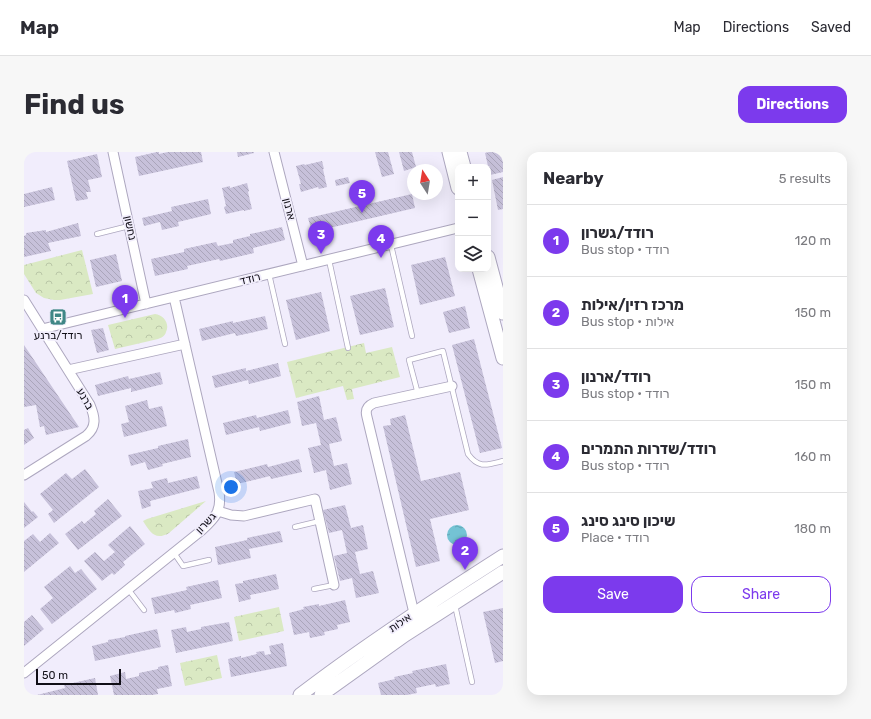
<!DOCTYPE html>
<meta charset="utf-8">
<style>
:root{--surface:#fff;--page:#f7f7f7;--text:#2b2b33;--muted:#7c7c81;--line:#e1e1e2;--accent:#7c3aed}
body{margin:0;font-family:Rubik,Heebo,sans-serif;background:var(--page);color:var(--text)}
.controls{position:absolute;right:12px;top:12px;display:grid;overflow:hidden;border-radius:8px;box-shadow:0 4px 16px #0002}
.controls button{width:36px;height:36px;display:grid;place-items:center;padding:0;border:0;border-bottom:1px solid var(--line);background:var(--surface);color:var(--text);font:20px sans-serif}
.compass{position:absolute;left:383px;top:12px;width:36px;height:36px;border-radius:50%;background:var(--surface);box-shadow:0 4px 16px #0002;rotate:348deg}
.scale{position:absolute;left:12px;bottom:10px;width:85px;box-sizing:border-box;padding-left:4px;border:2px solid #110f17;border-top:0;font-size:11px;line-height:14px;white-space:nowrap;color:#110f17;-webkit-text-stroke:3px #f1edfc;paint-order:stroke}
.you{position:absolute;left:207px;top:335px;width:14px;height:14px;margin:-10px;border:3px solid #fff;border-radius:50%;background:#1a73e8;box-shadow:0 0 0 6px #1a73e833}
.badge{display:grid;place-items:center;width:26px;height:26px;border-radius:50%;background:var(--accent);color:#fff;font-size:13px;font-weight:700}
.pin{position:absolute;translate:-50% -33px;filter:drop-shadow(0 1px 2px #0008)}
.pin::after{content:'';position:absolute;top:21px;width:14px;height:12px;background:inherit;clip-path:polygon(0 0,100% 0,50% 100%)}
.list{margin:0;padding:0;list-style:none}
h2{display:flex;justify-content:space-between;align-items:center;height:52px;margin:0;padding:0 16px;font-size:17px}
h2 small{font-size:13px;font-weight:400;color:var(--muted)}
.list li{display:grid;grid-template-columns:26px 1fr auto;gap:12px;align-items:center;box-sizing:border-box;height:72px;padding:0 16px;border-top:1px solid var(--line)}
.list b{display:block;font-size:15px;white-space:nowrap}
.list p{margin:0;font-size:13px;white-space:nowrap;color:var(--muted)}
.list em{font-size:13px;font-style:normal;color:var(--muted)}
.actions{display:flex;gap:8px;padding:12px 16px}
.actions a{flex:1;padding:9px 0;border:1px solid var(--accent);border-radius:12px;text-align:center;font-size:14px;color:var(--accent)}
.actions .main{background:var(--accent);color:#fff}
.icon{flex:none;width:22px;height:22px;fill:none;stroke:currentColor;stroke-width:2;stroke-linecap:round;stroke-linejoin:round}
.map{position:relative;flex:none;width:479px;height:543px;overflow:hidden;border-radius:12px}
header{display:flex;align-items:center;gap:24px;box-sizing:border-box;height:56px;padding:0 20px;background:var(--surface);border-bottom:1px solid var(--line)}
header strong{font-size:19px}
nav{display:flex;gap:22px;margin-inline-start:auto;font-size:14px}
.intro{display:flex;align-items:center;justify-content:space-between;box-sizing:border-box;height:96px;padding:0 24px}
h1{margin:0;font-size:28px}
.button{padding:10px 18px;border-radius:12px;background:var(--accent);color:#fff;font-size:14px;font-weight:700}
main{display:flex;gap:24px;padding:0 24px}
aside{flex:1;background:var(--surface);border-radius:12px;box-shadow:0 4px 16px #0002}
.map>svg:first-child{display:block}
.park{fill:url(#park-crowns)}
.water{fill:url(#water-ripples)}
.building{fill:url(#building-back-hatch)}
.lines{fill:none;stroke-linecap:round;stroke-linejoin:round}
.lane-casing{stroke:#ada7bf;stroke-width:6}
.street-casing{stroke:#ada7bf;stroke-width:11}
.secondary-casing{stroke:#ada7bf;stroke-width:15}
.lane{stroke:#fff;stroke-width:4.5}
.street{stroke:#fff;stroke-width:9}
.secondary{stroke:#fff;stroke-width:13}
.labels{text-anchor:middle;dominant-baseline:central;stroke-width:3.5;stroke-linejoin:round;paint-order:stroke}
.street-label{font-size:11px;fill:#110f17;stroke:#f1edfc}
.poi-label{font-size:11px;fill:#110f17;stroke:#f1edfc}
</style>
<header>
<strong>Map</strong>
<nav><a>Map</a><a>Directions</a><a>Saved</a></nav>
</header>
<div class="intro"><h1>Find us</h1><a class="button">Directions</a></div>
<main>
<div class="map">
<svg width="479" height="543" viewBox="0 0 479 543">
<defs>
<pattern id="park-crowns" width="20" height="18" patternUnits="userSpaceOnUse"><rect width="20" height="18" fill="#dae9c3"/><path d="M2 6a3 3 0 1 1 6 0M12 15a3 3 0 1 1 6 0" fill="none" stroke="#bac7a7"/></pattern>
<pattern id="water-ripples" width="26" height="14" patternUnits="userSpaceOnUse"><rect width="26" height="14" fill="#74c3d4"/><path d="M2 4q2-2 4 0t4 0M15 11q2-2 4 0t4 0" fill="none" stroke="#63a6b5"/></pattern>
<pattern id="building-back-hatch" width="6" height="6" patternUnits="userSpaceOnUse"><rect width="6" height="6" fill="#c7c1da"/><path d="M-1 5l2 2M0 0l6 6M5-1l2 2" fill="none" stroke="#aaa5ba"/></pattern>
</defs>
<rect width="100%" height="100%" fill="#f1edfc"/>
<path class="park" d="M58 98 69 142 36 148H30L20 146 12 141 0 122V113Z
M131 162C140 163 146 172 142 180 141 184 137 186 134 187L91 197 84 173Z
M340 191 342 201 368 195 376 225 328 237 330 247 323 248 319 234 272 246 263 210Z
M182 349 145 381C131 389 126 380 119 369L123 367Z
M255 455 260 479 215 489 210 465Z
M193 503 198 526 161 534 156 511Z"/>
<path class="water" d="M423 383a10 10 0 1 1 20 0a10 10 0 1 1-20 0Z"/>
<path class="building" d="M133 0H135V2L144 0H177L179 10 115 24 111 5Z
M213 0H230V1L214 5Z
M351 0H364L370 22 358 25Z
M375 0H388L392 15 380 19Z
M465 0H479V20L466 23 461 1Z
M73 2 78 25 64 28 67 40H62L64 47 52 49 43 9Z
M298 9 300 17H299L303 35 295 37 294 35 277 40 275 32H277L272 14 280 12 281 13Z
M324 25 326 31 312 34 311 28Z
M479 25V57L474 58 468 28Z
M223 31 225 39 224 40 228 57 220 59V58L202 62 200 55 202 54 198 36 206 34V36Z
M28 35 31 48 0 55V42Z
M388 42 391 56 288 80 284 66Z
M184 47 187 62 154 70 155 74 138 78 136 70 120 74 118 66 148 59 147 55Z
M54 71 57 84 24 91 27 99 0 105V84L2 83V81L22 78V80Z
M258 75 261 88 229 96 230 101 196 109 195 107 163 114 164 117 131 124 127 107 160 100V97L192 90 194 94 209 91V88L226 84V82Z
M92 102 98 129 72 135 66 108Z
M421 105 431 144 396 153 387 113Z
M361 136 370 175 336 183 326 144Z
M297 140 306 179 272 188 262 148Z
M441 154 446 176 425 181 419 160Z
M241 164 244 177 212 184 211 181 178 189 175 177 209 169V171Z
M79 176 85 198 73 201 67 178Z
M450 187 478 296 456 301 428 193Z
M0 193 55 275 22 283 20 274 16 275 12 253 0 255Z
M254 211 257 224 225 232 224 228 191 236 188 224 222 216V219Z
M136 220 139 232 107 240V236L74 244 71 233 104 224 105 227Z
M295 244 300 268 312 265 318 289 305 292 310 314 323 311 328 332 306 338 302 318 290 321 284 296 297 293 292 271 278 274 273 250Z
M123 248 125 257 138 254 143 274 100 285 97 272 105 270 101 254Z
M264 258 267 271 236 279 235 275 202 283 199 271 232 263 233 266Z
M381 263 397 329 436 320 445 358 406 367 416 409 392 415 359 274 367 273 366 267Z
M4 276 10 286 0 293V278Z
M164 287 167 305 138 312 139 314 124 318 121 310 107 314 104 303 134 296V294Z
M275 307 278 320 247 327 246 324 213 332 210 320 243 312 244 315Z
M61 317 75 335 30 371 24 362 29 358 16 342 42 321 48 327Z
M173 324 176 336 126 349 127 354 118 357 114 339 129 336 127 330 143 326 144 331Z
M84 347 98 364 54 398 41 382 58 369 60 372 72 362 70 359Z
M0 350 8 360 9 359 14 365 0 376Z
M321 353 327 376 339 373 344 397 331 400 336 422 349 419 355 441 332 446 328 426 316 429 310 404 323 401 318 378 305 381 299 358Z
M106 374 121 392 99 410 101 413 90 423 88 421 78 429 60 409 71 400 80 409 91 400 84 393Z
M256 379 259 390 225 397 227 406 194 413 191 395 223 388V386Z
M26 381 35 391 0 420V389L9 382 16 390Z
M46 414 51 421 57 417 73 437 28 472 16 457 29 446 20 435Z
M252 422 255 437 226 443 227 447 215 450 211 432 219 431V429Z
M194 428 198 446 166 453 167 457 151 461 150 458 131 462 127 446 163 438 162 435Z
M321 448 326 470 313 473 314 477 300 480 301 483 286 486 285 480 270 483 265 461 280 457 279 455 295 452V454Z
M479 456V509L471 511 459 460Z
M8 463 20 477 0 494V470Z
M205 470 209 489 152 501 147 478 162 475 163 480 177 477V475Z
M133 477 137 495 71 509 68 494 84 490V488L101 485V484Z
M259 491 263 514 207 525 204 507 217 504V506L233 502 232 500 240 499 241 503 247 502 245 494Z
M422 512 426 532 412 535 411 532 392 536 393 541 383 543H357L354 531 371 527 370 525 389 521 388 519Z
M144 513 148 534 133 537 134 542 128 543H90L86 524 101 520 102 527 115 524V521L134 517V515Z
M71 526 74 543H13L41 536 40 533Z"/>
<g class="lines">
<g class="lane-casing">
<path id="lane" d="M73 82 105 74
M367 93 388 184
M305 108 324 196
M245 122 261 192
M394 242 385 208 419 199 444 302C455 317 463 313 479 309
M271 375 296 369
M150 401 159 414 185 408
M104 437 120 458
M290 437 310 433
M431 453 448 530"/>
</g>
<g class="street-casing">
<path id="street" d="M89 0 122 152
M250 0 279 114
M0 148 66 253C71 265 73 275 62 284L0 323
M18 177 434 76
M44 218 161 192
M194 359 207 363 220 364 291 347 310 433
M390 461 343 265C341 258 343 254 350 251L428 234
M0 521 178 378C191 366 198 359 195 340L150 145"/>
</g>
<g class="secondary-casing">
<path id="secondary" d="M425 0 434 36
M436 0 440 15
M464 105 479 161
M455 117 479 206
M276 543C341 493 410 448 479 404
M297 543 381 483 479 420"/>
</g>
<use href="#lane" class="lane"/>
<use href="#street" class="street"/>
<use href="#secondary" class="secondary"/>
</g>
<defs>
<g id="bus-square" transform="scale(0.9)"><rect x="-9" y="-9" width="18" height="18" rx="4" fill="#3f8786" stroke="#f1edfc"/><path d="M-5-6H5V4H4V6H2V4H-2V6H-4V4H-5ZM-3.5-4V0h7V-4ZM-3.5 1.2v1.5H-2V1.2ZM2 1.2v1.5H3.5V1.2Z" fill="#fff"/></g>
</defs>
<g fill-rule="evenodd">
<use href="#bus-square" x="34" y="165"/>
</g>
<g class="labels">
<g class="street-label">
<text transform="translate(265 57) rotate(76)">ארנון</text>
<text transform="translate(106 76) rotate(78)">נחשון</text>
<text transform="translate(226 127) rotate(-14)">רודד</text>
<text transform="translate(61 247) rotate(61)">ברנע</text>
<text transform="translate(182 371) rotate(-47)">גשרון</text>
<text transform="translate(376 471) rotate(-34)">אילות</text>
</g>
<g class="poi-label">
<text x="34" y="183">רודד/ברנע</text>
</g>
</g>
</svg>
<div class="controls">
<button>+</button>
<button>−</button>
<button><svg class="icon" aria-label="layers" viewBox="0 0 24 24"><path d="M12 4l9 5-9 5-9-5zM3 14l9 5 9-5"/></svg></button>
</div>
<svg class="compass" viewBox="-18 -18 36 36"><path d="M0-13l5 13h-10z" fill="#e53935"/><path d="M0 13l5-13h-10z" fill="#7c7c81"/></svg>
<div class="scale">50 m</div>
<div class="you"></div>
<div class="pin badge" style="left:101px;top:166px">1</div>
<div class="pin badge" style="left:441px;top:418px">2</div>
<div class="pin badge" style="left:297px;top:102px">3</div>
<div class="pin badge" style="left:357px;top:106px">4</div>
<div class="pin badge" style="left:338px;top:61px">5</div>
</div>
<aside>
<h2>Nearby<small>5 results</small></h2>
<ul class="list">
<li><span class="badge">1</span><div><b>רודד/גשרון</b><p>Bus stop · רודד</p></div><em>120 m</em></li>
<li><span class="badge">2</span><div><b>מרכז רזין/אילות</b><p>Bus stop · אילות</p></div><em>150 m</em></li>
<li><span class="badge">3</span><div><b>רודד/ארנון</b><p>Bus stop · רודד</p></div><em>150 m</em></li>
<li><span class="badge">4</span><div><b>רודד/שדרות התמרים</b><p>Bus stop · רודד</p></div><em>160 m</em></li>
<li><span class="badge">5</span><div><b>שיכון סינג סינג</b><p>Place · רודד</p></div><em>180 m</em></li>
</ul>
<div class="actions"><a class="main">Save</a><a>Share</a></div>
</aside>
</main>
